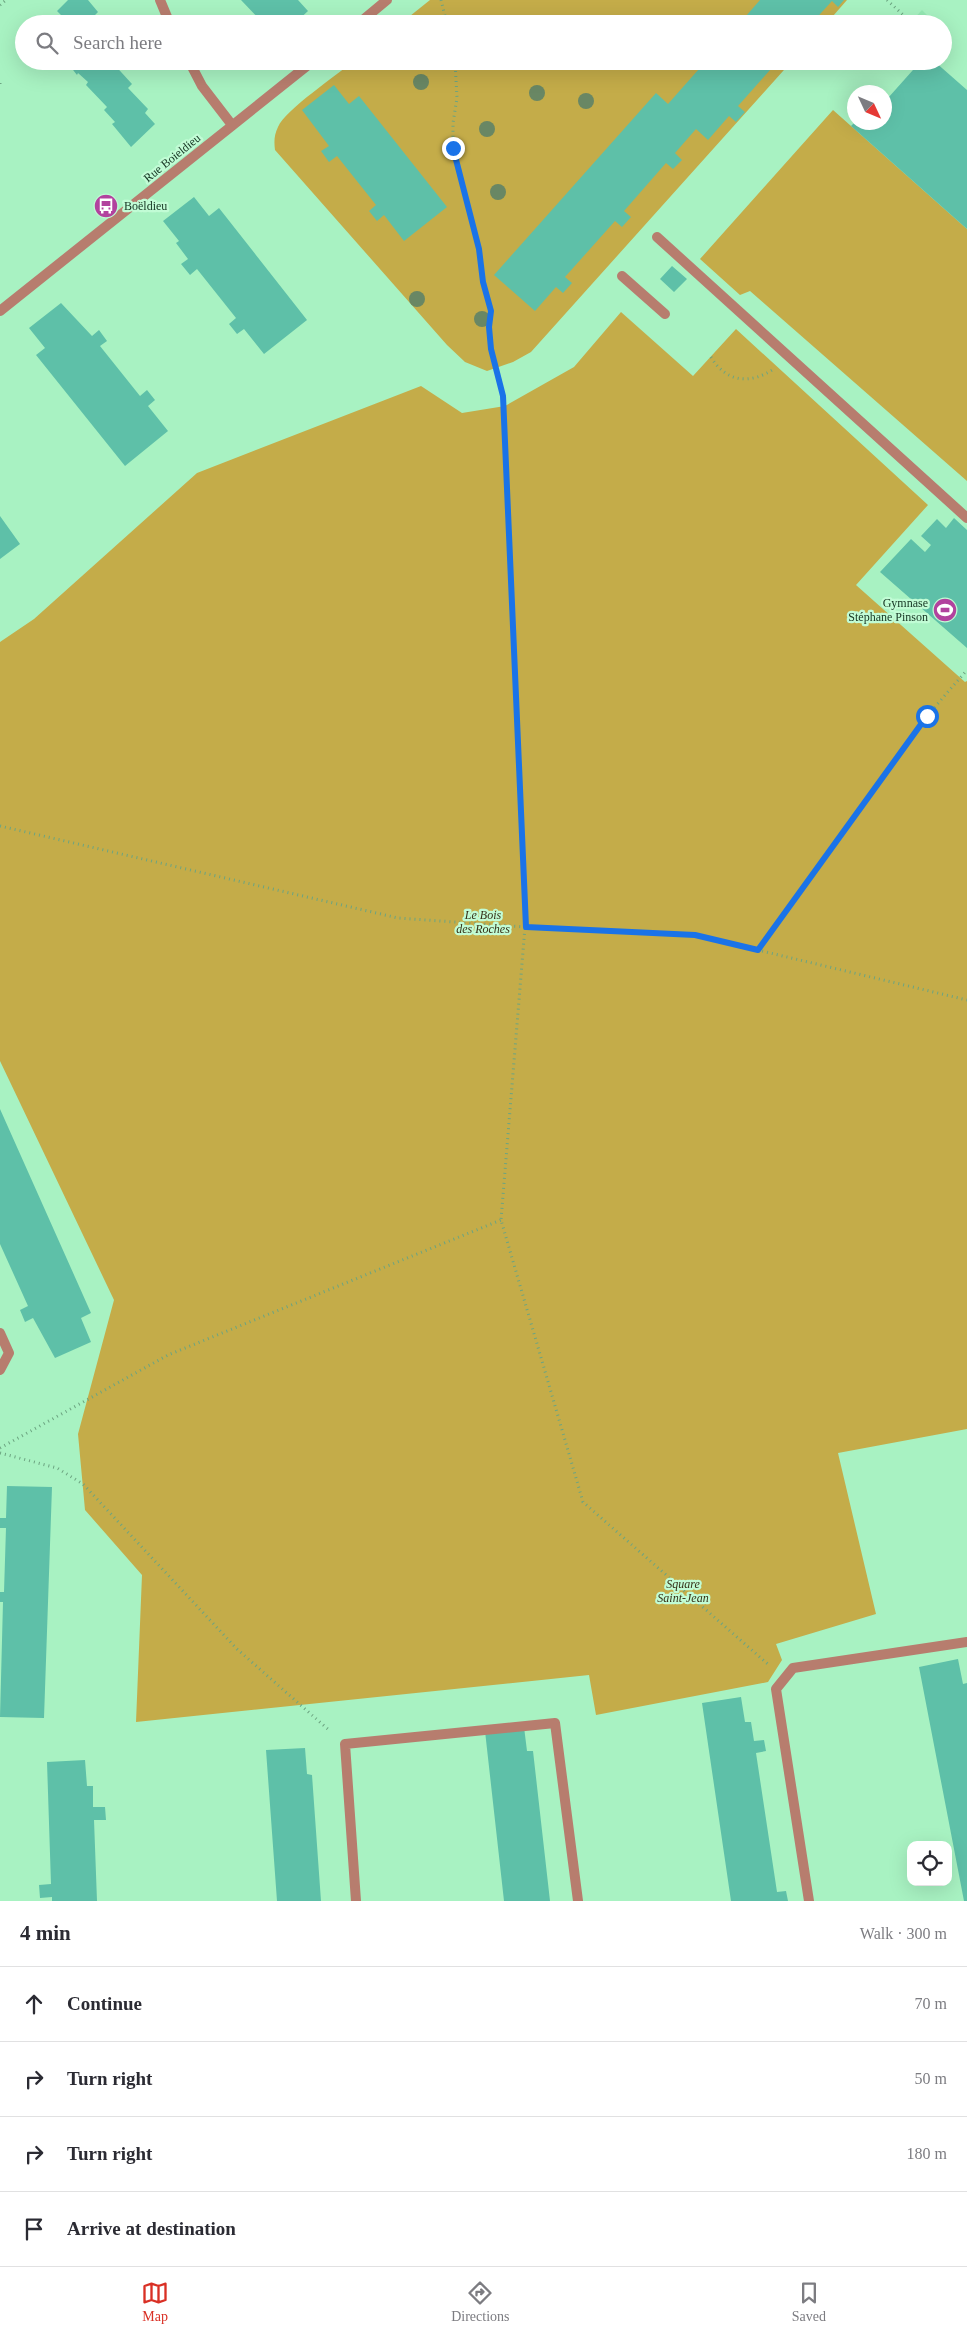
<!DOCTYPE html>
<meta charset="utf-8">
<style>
:root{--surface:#fff;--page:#f7f7f7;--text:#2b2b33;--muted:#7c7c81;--line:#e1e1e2;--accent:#d93025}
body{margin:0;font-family:"Times New Roman",serif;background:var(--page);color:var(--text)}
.controls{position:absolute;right:15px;bottom:15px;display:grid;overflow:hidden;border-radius:10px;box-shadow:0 5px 20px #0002}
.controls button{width:45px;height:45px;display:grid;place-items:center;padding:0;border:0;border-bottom:1px solid var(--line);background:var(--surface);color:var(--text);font:25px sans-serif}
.compass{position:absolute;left:847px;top:85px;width:45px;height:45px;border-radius:50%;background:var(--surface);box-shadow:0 5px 20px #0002;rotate:134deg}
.stop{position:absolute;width:15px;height:15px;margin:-11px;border:4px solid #1a73e8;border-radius:50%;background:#fff}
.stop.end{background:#1a73e8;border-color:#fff;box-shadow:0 1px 5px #0008}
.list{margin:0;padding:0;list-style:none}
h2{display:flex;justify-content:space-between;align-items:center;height:65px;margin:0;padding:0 20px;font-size:21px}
h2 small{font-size:16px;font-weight:400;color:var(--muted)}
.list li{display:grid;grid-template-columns:32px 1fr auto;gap:15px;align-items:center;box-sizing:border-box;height:75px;padding:0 20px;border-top:1px solid var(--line)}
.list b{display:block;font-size:19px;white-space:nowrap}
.list em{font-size:16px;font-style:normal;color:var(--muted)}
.icon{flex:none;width:28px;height:28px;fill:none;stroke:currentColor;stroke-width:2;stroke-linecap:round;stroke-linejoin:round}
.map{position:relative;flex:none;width:967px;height:1901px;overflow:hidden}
.search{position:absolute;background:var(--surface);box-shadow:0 5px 20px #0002;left:15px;right:15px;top:15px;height:55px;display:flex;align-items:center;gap:12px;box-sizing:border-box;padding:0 18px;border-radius:28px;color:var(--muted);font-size:19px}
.sheet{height:365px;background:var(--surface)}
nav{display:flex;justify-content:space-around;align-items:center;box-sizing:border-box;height:70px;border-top:1px solid var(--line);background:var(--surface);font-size:14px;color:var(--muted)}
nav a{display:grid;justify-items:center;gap:2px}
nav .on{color:var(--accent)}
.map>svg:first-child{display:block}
.built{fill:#96e9b4}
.green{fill:#c4ac49}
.building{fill:#5ec0a8}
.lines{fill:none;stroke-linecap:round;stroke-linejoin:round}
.path{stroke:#6ca481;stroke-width:3;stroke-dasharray:1 4;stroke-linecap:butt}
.service{stroke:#b77d6e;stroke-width:10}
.minor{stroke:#b77d6e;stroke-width:10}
.tree{fill:#698764}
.route{stroke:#1a73e8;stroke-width:6}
.labels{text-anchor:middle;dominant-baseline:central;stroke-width:4.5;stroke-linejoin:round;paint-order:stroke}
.street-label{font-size:12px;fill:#153422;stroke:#c1fcd5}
.poi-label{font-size:12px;fill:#153422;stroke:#c1fcd5;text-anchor:start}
.park-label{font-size:12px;font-style:italic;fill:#363017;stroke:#c1fcd5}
</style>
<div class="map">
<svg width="967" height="1901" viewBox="0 0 967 1901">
<rect width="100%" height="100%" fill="#a8f2c2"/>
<path class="built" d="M922 10 936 24H909Z"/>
<path class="green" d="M430 0H847L826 24H400Z
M354 61H792L531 352 513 362 487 371 465 362 447 345 275 150C274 142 274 135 278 127 285 110 337 75 354 61Z
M833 110 967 229V481L750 291 740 295 700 259Z
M621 312 693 376 736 329 928 505 856 585 965 682 967 681V1429L838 1453 876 1614 776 1644 782 1660 768 1682 596 1715 589 1675 136 1722 142 1575 85 1510 78 1434 114 1300 0 1061V642L34 619 197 473 421 386 462 413 505 406 574 367Z"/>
<path class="building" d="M68 0H88L98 12 86 24H63L66 20 57 11Z
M241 0H298L308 11 294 24H264Z
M760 0H844L838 7 832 1 811 24H739Z
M66 61H111L132 84 128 88 148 109 145 113 155 124 131 147 112 124 115 122 104 110 107 107 86 85 88 82 78 73 77 75Z
M706 61H778L738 106 745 112 736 122 729 116 708 140 696 129 675 153 682 160 673 169 666 163 624 211 631 217 622 227 615 221 565 277 572 283 563 293 556 287 535 311 494 275 656 93 668 104Z
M921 61H934L967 90V229L851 126 855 122H884V99L888 98Z
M334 85 349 104 359 96 447 207 404 241 384 215 377 221 369 211 376 205 337 156 329 162 321 151 329 146 302 110Z
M194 197 209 216 219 208 307 320 264 354 244 329 237 334 229 324 236 318 197 269 190 275 181 264 188 259 176 243 179 241 163 221Z
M672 266 687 279 674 292 660 279Z
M61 303 92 336 99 330 107 341 100 346 140 396 147 390 155 400 148 406 168 431 125 466 36 355 45 348 29 328Z
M0 516 20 544 0 559Z
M954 518 967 530V648L880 572 911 539 925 552 931 545 921 536 937 519 946 528Z
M0 1109 91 1313 81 1318 91 1342 55 1358 33 1318 25 1322 20 1310 28 1306 0 1244Z
M7 1486 52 1487 44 1718 0 1717 3 1602H0V1592H4L6 1528H0V1518H6Z
M958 1659 963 1684 967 1683V1901H964L919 1667Z
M741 1697 745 1722H751L754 1741 764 1740 766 1751 756 1753 777 1892 786 1891 788 1901H731L702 1703Z
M524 1727 527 1751H533L550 1901H504L485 1731Z
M305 1748 307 1774 312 1775 321 1901H277L266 1750Z
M85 1760 87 1786H93V1807H105L106 1820H94L97 1901H52V1897L40 1898 39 1885 51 1884 47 1762Z"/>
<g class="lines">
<path class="path" d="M441 0 447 24
M887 0 911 22
M0 5 6 0
M455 61 457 98 453 123V148L479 249 483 282 491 311 489 327 491 349 503 395 525 927 501 1220 583 1502 770 1666
M0 83V85
M711 357C726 382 749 385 774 369
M0 826 398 918 525 927 695 935 967 1000
M758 950 927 716 967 670
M0 1448 168 1355 501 1220
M0 1453 57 1468 83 1484 237 1649 330 1731"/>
<path class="service" d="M657 237 967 518
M622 276 665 314
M0 1333 9 1353 0 1370"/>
<path class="minor" d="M160 0 170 24
M358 24 387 0
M189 61 202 86 232 125
M0 311 313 61
M356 1901 345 1744 555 1723 578 1901
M809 1901 776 1689 793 1668 967 1642"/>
</g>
<g class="tree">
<circle cx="421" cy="82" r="8"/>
<circle cx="537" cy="93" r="8"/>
<circle cx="586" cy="101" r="8"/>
<circle cx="487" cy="129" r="8"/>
<circle cx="498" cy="192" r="8"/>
<circle cx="417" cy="299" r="8"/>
<circle cx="482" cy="319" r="8"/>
</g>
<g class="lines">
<path class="route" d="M453 148 479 249 483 282 491 311 489 327 491 349 503 396 526 927 695 935 758 950 927 716"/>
</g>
<defs>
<g id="bus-disc" transform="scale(1.25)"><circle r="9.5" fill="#b2429e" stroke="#c1fcd5"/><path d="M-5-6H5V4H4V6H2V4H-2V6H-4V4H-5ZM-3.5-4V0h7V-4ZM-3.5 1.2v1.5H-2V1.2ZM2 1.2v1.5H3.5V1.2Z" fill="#fff"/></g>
<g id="stadium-disc" transform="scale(1.25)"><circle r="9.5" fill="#b2429e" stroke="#c1fcd5"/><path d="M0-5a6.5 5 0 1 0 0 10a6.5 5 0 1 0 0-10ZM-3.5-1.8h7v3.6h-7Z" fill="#fff"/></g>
</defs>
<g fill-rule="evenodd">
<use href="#bus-disc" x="106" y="206"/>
<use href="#stadium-disc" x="945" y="610"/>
</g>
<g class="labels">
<g class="street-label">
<text transform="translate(172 158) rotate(-39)">Rue Boieldieu</text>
</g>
<g class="poi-label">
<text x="124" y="206">Boëldieu</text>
<text x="928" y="603" text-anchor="end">Gymnase<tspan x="928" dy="14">Stéphane Pinson</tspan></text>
</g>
<g class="park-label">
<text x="483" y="915">Le Bois<tspan x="483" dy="14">des Roches</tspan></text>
<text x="683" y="1584">Square<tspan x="683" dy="14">Saint-Jean</tspan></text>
</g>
</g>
</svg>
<div class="controls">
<button><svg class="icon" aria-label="locate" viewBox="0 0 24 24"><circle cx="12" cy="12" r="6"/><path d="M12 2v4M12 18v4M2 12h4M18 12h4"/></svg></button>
</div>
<svg class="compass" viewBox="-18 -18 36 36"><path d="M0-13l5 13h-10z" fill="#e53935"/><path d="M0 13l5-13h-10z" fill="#7c7c81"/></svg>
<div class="stop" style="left:927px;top:716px"></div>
<div class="stop end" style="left:453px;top:148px"></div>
<div class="search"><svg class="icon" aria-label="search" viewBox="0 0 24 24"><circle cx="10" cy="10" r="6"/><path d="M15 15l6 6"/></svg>Search here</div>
</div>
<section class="sheet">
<h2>4 min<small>Walk · 300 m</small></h2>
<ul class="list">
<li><svg class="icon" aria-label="ahead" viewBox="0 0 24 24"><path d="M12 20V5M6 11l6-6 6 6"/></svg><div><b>Continue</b></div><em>70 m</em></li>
<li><svg class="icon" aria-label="right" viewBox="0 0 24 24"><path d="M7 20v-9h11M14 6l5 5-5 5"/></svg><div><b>Turn right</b></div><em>50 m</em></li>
<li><svg class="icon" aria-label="right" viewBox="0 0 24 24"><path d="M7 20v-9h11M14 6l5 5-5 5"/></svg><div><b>Turn right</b></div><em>180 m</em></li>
<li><svg class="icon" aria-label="arrive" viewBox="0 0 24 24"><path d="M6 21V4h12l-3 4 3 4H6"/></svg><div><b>Arrive at destination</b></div></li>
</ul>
</section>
<nav>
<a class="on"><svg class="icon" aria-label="map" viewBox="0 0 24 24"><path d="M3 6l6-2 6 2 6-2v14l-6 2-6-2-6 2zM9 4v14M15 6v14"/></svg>Map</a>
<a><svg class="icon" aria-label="directions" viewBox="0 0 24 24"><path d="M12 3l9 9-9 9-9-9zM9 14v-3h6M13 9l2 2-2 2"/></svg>Directions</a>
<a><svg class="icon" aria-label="saved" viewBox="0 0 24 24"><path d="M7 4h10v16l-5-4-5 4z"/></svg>Saved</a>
</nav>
